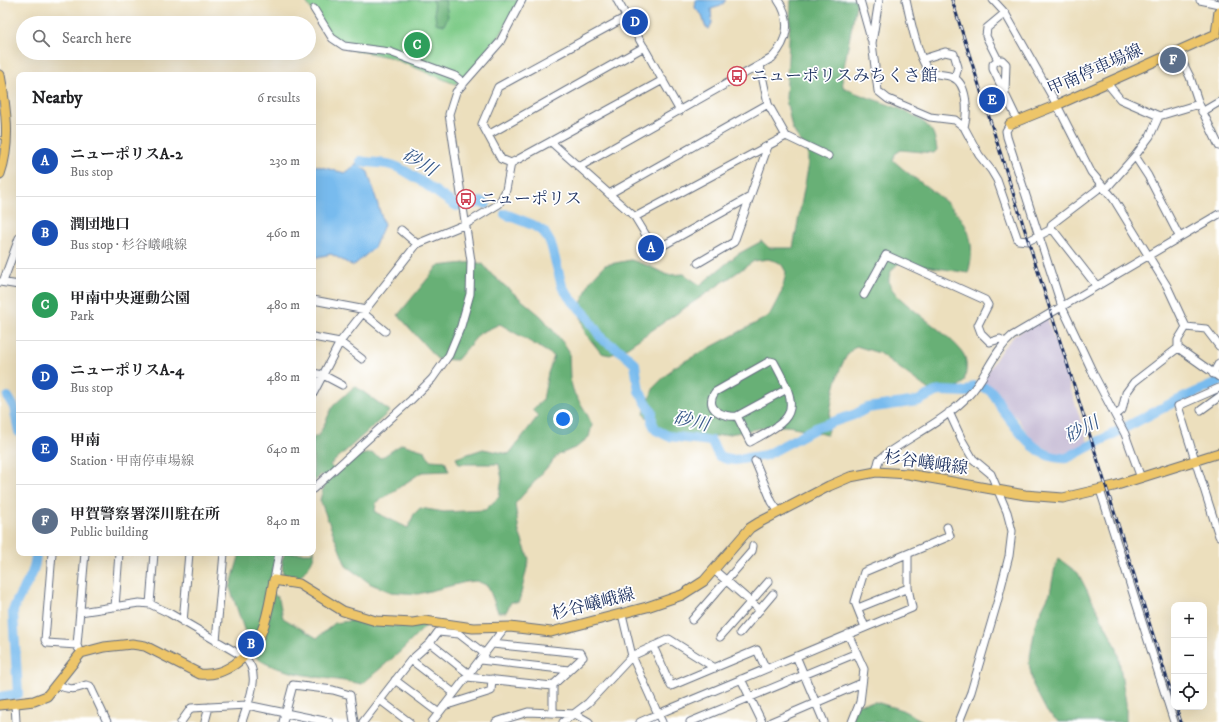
<!DOCTYPE html>
<meta charset="utf-8">
<style>
:root{--surface:#fff;--page:#f6f6f6;--text:#202124;--muted:#757577;--line:#e0e0e0;--accent:#2563eb}
body{margin:0;font-family:"IM FELL DW Pica","Noto Serif JP",serif;background:var(--page);color:var(--text)}
.controls{position:absolute;right:12px;bottom:12px;display:grid;overflow:hidden;border-radius:8px;box-shadow:0 4px 16px #0002}
.controls button{width:36px;height:36px;display:grid;place-items:center;padding:0;border:0;border-bottom:1px solid var(--line);background:var(--surface);color:var(--text);font:20px sans-serif}
.you{position:absolute;left:563px;top:419px;width:14px;height:14px;margin:-10px;border:3px solid #fff;border-radius:50%;background:#1a73e8;box-shadow:0 0 0 6px #1a73e833}
.badge{display:grid;place-items:center;width:26px;height:26px;border-radius:50%;background:var(--accent);color:#fff;font-size:13px;font-weight:700}
.pin{position:absolute;translate:-50% -50%;border:2px solid #fff;box-shadow:0 1px 4px #0006}
.list{margin:0;padding:0;list-style:none}
h2{display:flex;justify-content:space-between;align-items:center;height:52px;margin:0;padding:0 16px;font-size:17px}
h2 small{font-size:13px;font-weight:400;color:var(--muted)}
.list li{display:grid;grid-template-columns:26px 1fr auto;gap:12px;align-items:center;box-sizing:border-box;height:72px;padding:0 16px;border-top:1px solid var(--line)}
.list b{display:block;font-size:15px;white-space:nowrap}
.list p{margin:0;font-size:13px;white-space:nowrap;color:var(--muted)}
.list em{font-size:13px;font-style:normal;color:var(--muted)}
.icon{flex:none;width:22px;height:22px;fill:none;stroke:currentColor;stroke-width:2;stroke-linecap:round;stroke-linejoin:round}
.map{position:relative;flex:none;width:1219px;height:722px;overflow:hidden}
.search{position:absolute;background:var(--surface);box-shadow:0 4px 16px #0002;left:16px;top:16px;width:300px;height:44px;display:flex;align-items:center;gap:10px;box-sizing:border-box;padding:0 14px;border-radius:22px;color:var(--muted);font-size:15px}
.panel{position:absolute;background:var(--surface);box-shadow:0 4px 16px #0002;left:16px;top:72px;width:300px;height:484px;border-radius:8px}
.map>svg:first-child{display:block}
.industrial{fill:#c9bfd7}
.green{fill:#80cc8a;stroke:#4e7e74}
.forest{fill:#68b076;stroke:#42706a}
.water{fill:#78bbee;stroke:#4a75a6}
.lines{fill:none;stroke-linecap:round;stroke-linejoin:round}
.river{stroke:#78bbee;stroke-width:10}
.minor-casing{stroke:#646d7f;stroke-width:9}
.major-casing{stroke:#646d7f;stroke-width:11}
.minor{stroke:#fff;stroke-width:7}
.major{stroke:#edc569;stroke-width:9}
.rail-casing{stroke:#1b2f5e;stroke-width:3}
.rail{stroke:#fff;stroke-width:1.5;stroke-dasharray:4.5;stroke-linecap:butt}
.labels{text-anchor:middle;dominant-baseline:central;stroke-width:3.5;stroke-linejoin:round;paint-order:stroke}
.street-label{font-size:17px;fill:#1b2f5e;stroke:#fff}
.poi-label{font-size:17px;fill:#1b2f5e;stroke:#fff;text-anchor:start}
.water-label{font-size:18px;font-style:italic;fill:#375989;stroke:#fff}
</style>
<div class="map">
<svg width="1219" height="722" viewBox="0 0 1219 722">
<rect width="100%" height="100%" fill="#fff"/>
<filter id="ink" filterUnits="userSpaceOnUse"><feTurbulence type="fractalNoise" baseFrequency=".025" numOctaves="2"/><feDisplacementMap in="SourceGraphic" scale="8" xChannelSelector="R" yChannelSelector="G"/><feConvolveMatrix kernelMatrix="1 2 1 2 8 2 1 2 1" color-interpolation-filters="sRGB"/></filter>
<filter id="wash" filterUnits="userSpaceOnUse"><feTurbulence type="fractalNoise" baseFrequency=".012" numOctaves="4" result="noise"/><feDisplacementMap in="SourceGraphic" scale="16" xChannelSelector="R" yChannelSelector="G"/><feGaussianBlur stdDeviation="0.9" result="paint"/><feColorMatrix in="noise" values="0 0 0 0 0 0 0 0 0 0 0 0 0 0 0 0 0 1.4 0 .05"/><feComposite in="paint" operator="in"/></filter>
<g filter="url(#wash)">
<rect width="100%" height="100%" fill="#ecdfbd"/>
<path class="industrial" d="M1047 317 1088 442 1066 454H1056L1032 440 1017 418 1006 409 998 391 982 381 1002 349 1015 335Z"/>
<path class="green" d="M305 0H519C503 32 486 64 455 84L389 57 349 49 331 41Z"/>
<path class="forest" d="M432 0H445L448 16 444 25 436 23 434 6Z
M791 0H857L842 77 843 87C868 101 915 107 932 131 935 136 936 144 937 150L934 153 901 150 895 154 893 160C929 195 986 211 968 273L901 262C894 266 888 273 889 282 892 301 952 333 964 355 968 363 966 374 964 382 954 390 947 397 933 393L879 353 856 346C834 362 831 410 827 435 814 432 799 427 785 426 744 425 670 461 644 413L654 387 674 367 769 316 782 291 786 272 782 265 778 262 768 259 754 261 623 350 610 355 601 353 585 333 579 309 590 281 605 265 631 260 649 266 667 275 684 274 700 285 738 254 762 241 769 248H793L808 168V155L792 128 786 99Z
M474 262 483 264 492 275 542 317 565 345 569 351 570 379 574 393 586 412 592 425 589 437 577 447 558 455 515 504 519 532 529 559 519 602H511L506 612H498L488 586 477 581 466 582 418 594 391 592 371 584 346 566 320 500 325 481 322 474 313 483V438L319 435 333 406 355 386 390 411 330 465 336 471 355 456 371 453 381 458 402 444 425 451 430 460 445 461 449 471 422 472 376 503 375 512 408 528 414 514 420 508 444 512 485 510 499 497 502 479 499 464H459L456 458 483 449 509 454 538 416 532 410 543 400 548 373 554 356 500 324 480 333 457 360 437 359 398 315 438 266Z
M313 546C318 559 306 569 298 579H287L283 575 282 560 285 553H313Z
M240 553H277L269 589 279 599 283 618 317 638 335 623 356 620 396 626 429 623 401 651 362 684C334 678 269 675 252 653L230 588Z
M1059 559 1078 573 1117 648 1126 703V722H1059L1047 712 1033 685 1029 663 1036 621 1050 593 1055 567Z
M876 702 902 710 925 722H847L850 714 858 704Z"/>
<path class="water" d="M696 0H726L721 6 711 9 712 23 709 29 705 26 702 15 695 8Z
M357 164 368 172 384 225 374 248 353 266 331 254 313 258V165L345 173Z"/>
<g class="lines">
<path class="river" d="M361 161C373 164 384 161 397 167 419 177 437 194 457 206
M472 204 482 202 486 204
M505 214 533 225 544 232 551 244 562 286 569 297 586 315 602 339 622 352 635 364 639 391 652 412V422L656 430 668 436 711 441 719 456 727 459 735 460 766 455 816 428 856 414 867 408 918 401 935 392 941 391 967 392 974 386
M981 387C997 390 996 402 1005 413 1020 433 1039 461 1067 458L1174 402 1219 382
M8 397 14 407 19 432
M0 697 18 694 13 611C20 588 35 581 36 553"/>
</g>
</g>
<g filter="url(#ink)">
<g class="lines">
<g class="minor-casing">
<path id="minor" d="M617 0 680 111
M860 0 871 39
M879 0 872 43 878 91 888 99 930 117 955 120 964 127 979 155 991 170 997 180 1018 240 1028 241 1050 230 1054 231 1096 285
M906 0C910 18 917 54 927 68 934 77 943 73 952 77 968 83 968 113 964 127
M993 0 1005 13 1057 105 1091 172 1113 198 1167 286 1186 327 1178 340V348L1219 377
M1200 0 1219 4
M314 9 332 38 344 46 390 52 455 76 464 83
M626 17 498 87 482 124 501 159 511 163 515 161 663 80
M1177 51 1190 77 1199 104 1219 146
M923 59 945 52 954 54 958 67 955 78
M998 60 986 36 987 28 1005 13
M760 66 768 104
M1107 83 1120 99 1159 116 1199 104
M1005 93 1006 64 1002 60H998L993 64V69L1018 121
M1202 112 1219 102
M1010 124 1006 131 1007 137 1062 307 1094 375 1125 434 1141 478
M488 135 644 47
M551 142 635 217 655 250 750 197
M1135 156 1148 176 1179 236
M579 167 772 58C788 41 792 20 778 0
M1105 190 1135 156 1150 136 1159 116
M609 194 768 104 786 136 828 156
M635 217 786 136
M401 230 417 244
M1050 230 1052 224 1102 186
M698 263 734 242 768 146
M0 282 19 285
M3 282 19 238
M864 295 886 255 985 300 988 305 978 325 981 333 990 342 1000 339 1005 342
M313 300 366 310
M363 313 385 331
M1186 327 1206 329 1219 346
M313 337 340 342 362 359
M313 373 323 375 342 385
M1213 374 1219 363
M1219 388 1178 406 1219 536
M313 394 340 342 417 244 466 224 499 204 506 190 511 163
M1201 410 1219 397
M949 412 962 440 973 459 991 474 1007 512 1012 531 1009 556 997 603 971 692 959 722
M1116 415 1122 410 1126 393 1134 382 1178 348
M737 416 750 442C760 436 776 429 784 420 800 404 782 378 774 362L770 361 715 392C703 409 724 418 737 416L787 389
M755 461 772 502 779 512
M876 472 879 460 889 452C915 434 947 419 969 395 986 377 993 352 1012 336L1219 214
M313 489 411 400 432 379 449 355 461 326 470 294 471 261 449 114 456 92 500 42 522 0
M1100 490 1174 722
M52 553 45 640 47 643 77 645
M714 570 760 610
M274 580 279 553
M150 604 154 553
M115 607 119 553
M858 608 908 588
M80 612 139 603 150 604 169 613 244 657C263 674 248 701 242 722
M622 614 632 656 658 714 640 722
M692 620 752 551 753 546
M183 622 189 553
M865 627 855 602 864 572 950 536 947 527
M740 633 773 594
M848 634 864 669 860 702 852 722
M720 637 769 581
M216 641 224 553
M430 643 469 674
M653 646 671 686 757 650 766 669
M78 648 77 645 85 553
M796 656 824 722
M411 660 454 693
M480 660 569 670
M467 677 552 686 583 657 581 653 492 644
M741 679 762 722
M395 680 439 713
M56 684C68 690 74 690 86 685L90 686 107 722
M380 700 409 722
M15 704 16 722
M444 706 491 691 492 679
M553 713V684
M181 722 191 708 247 705 329 722
M205 722 209 707
M283 722 293 685 333 690 350 695 354 722
M363 722 411 660 430 643 438 632 459 634 485 654
M432 722 505 627
M496 722 528 712 575 714 589 722
M563 722 588 703 632 656 669 639 715 668
M662 722 658 714 912 608 908 588V554
M690 722 857 653
M771 722 862 683"/>
</g>
<g class="major-casing">
<path id="major" d="M0 75C6 107 11 143 0 174
M1010 124 1057 105 1216 34 1219 11
M0 705 34 701 47 696 81 653 104 647 132 644 145 646 200 674C214 675 223 672 235 664 266 642 267 615 274 580L299 584 343 611 376 621 413 623 425 621 473 628 510 627 551 632 647 607 682 595 704 581 750 528 758 523 829 486 850 477 876 472 908 474 1025 495 1063 498 1114 486 1219 453"/>
</g>
<use href="#minor" class="minor"/>
<use href="#major" class="major"/>
<g class="rail-casing">
<path id="rail" d="M952 0 1174 701
M1176 707 1181 722"/>
</g>
<use href="#rail" class="rail"/>
</g>
</g>
<defs>
<g id="bus-ring" transform="scale(1)"><circle r="9.5" fill="#fff" stroke="#d1495b" stroke-width="1.5"/><path d="M-5-6H5V4H4V6H2V4H-2V6H-4V4H-5ZM-3.5-4V0h7V-4ZM-3.5 1.2v1.5H-2V1.2ZM2 1.2v1.5H3.5V1.2Z" fill="#d1495b"/></g>
</defs>
<g fill-rule="evenodd">
<use href="#bus-ring" x="737" y="76"/>
<use href="#bus-ring" x="466" y="199"/>
</g>
<g class="labels">
<g class="street-label">
<text transform="translate(1095 70) rotate(-24)">甲南停車場線</text>
<text transform="translate(926 463) rotate(8)">杉谷嶬峨線</text>
<text transform="translate(593 604) rotate(-14)">杉谷嶬峨線</text>
</g>
<g class="poi-label">
<text x="751" y="76">ニューポリスみちくさ館</text>
<text x="480" y="199">ニューポリス</text>
</g>
<g class="water-label">
<text transform="translate(419 163) rotate(31)">砂川</text>
<text transform="translate(691 422) rotate(13)">砂川</text>
<text transform="translate(1082 430) rotate(-27)">砂川</text>
</g>
</g>
</svg>
<div class="controls">
<button>+</button>
<button>−</button>
<button><svg class="icon" aria-label="locate" viewBox="0 0 24 24"><circle cx="12" cy="12" r="6"/><path d="M12 2v4M12 18v4M2 12h4M18 12h4"/></svg></button>
</div>
<div class="you"></div>
<div class="pin badge" style="left:651px;top:248px;background:#1a4fb4">A</div>
<div class="pin badge" style="left:251px;top:644px;background:#1a4fb4">B</div>
<div class="pin badge" style="left:417px;top:45px;background:#2e9e5b">C</div>
<div class="pin badge" style="left:635px;top:22px;background:#1a4fb4">D</div>
<div class="pin badge" style="left:992px;top:100px;background:#1a4fb4">E</div>
<div class="pin badge" style="left:1173px;top:60px;background:#5c6f8a">F</div>
<div class="search"><svg class="icon" aria-label="search" viewBox="0 0 24 24"><circle cx="10" cy="10" r="6"/><path d="M15 15l6 6"/></svg>Search here</div>
<section class="panel">
<h2>Nearby<small>6 results</small></h2>
<ul class="list">
<li><span class="badge" style="background:#1a4fb4">A</span><div><b>ニューポリスA-2</b><p>Bus stop</p></div><em>230 m</em></li>
<li><span class="badge" style="background:#1a4fb4">B</span><div><b>潤団地口</b><p>Bus stop · 杉谷嶬峨線</p></div><em>460 m</em></li>
<li><span class="badge" style="background:#2e9e5b">C</span><div><b>甲南中央運動公園</b><p>Park</p></div><em>480 m</em></li>
<li><span class="badge" style="background:#1a4fb4">D</span><div><b>ニューポリスA-4</b><p>Bus stop</p></div><em>480 m</em></li>
<li><span class="badge" style="background:#1a4fb4">E</span><div><b>甲南</b><p>Station · 甲南停車場線</p></div><em>640 m</em></li>
<li><span class="badge" style="background:#5c6f8a">F</span><div><b>甲賀警察署深川駐在所</b><p>Public building</p></div><em>840 m</em></li>
</ul>
</section>
</div>
